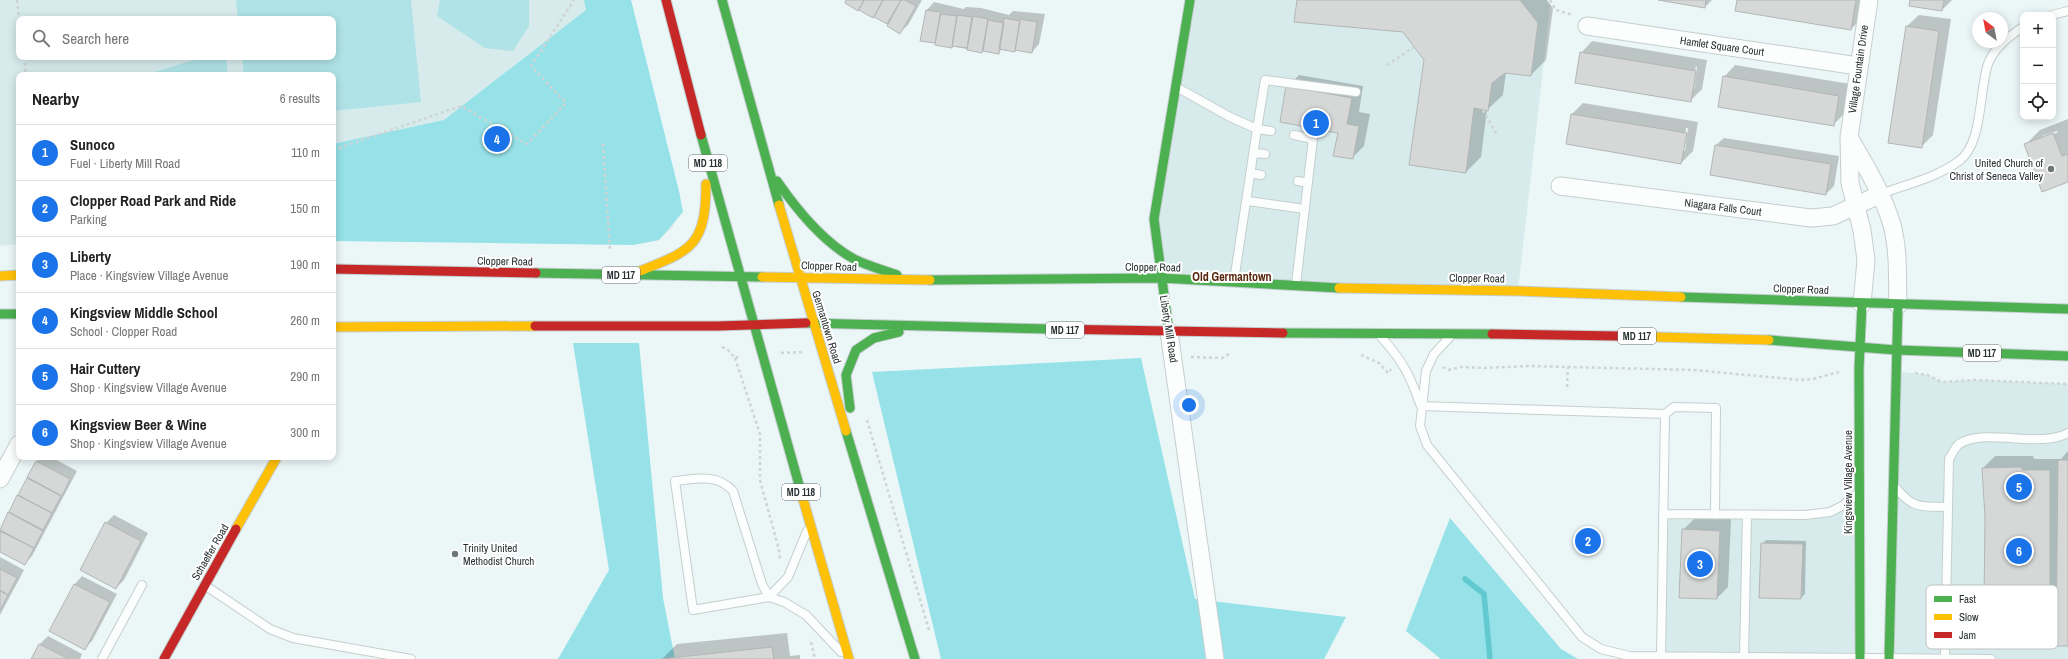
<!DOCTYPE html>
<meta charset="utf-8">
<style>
:root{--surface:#fff;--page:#f2f2f2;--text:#222;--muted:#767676;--line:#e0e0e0;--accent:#1a73e8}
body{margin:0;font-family:"Archivo Narrow",sans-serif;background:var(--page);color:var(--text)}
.controls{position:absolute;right:12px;top:12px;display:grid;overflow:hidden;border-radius:8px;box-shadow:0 2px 10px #0003}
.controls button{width:36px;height:36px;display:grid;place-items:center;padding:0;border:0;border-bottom:1px solid var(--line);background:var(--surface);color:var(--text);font:20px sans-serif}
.compass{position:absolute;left:1972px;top:12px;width:36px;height:36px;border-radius:50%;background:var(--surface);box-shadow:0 2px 10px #0003;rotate:328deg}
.you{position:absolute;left:1189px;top:405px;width:14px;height:14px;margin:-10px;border:3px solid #fff;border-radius:50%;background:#1a73e8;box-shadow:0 0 0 6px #1a73e833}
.badge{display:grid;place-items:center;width:26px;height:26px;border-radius:50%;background:var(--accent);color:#fff;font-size:13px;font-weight:700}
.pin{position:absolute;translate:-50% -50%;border:2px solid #fff;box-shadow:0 1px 4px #0006}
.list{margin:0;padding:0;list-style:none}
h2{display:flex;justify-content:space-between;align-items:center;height:52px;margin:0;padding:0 16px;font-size:17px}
h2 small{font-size:13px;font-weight:400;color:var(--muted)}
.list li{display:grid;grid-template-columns:26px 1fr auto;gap:12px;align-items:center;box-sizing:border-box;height:56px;padding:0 16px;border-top:1px solid var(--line)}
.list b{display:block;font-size:15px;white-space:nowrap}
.list p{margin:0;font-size:13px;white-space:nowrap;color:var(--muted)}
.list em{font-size:13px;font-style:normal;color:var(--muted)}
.icon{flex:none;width:22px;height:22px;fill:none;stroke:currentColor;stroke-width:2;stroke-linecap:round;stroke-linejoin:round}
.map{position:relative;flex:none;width:2068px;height:659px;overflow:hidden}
.search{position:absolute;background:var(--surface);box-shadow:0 2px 10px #0003;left:16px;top:16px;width:320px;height:44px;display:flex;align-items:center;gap:10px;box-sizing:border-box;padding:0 14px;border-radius:8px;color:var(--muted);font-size:15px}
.panel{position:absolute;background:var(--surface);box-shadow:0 2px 10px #0003;left:16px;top:72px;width:320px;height:388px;border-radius:8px}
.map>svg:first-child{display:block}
.built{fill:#d7ebec;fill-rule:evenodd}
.green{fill:#afe3e7}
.forest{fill:#96e2e8}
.shadow{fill:#0003;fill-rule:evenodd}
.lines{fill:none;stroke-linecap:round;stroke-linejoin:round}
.stream{stroke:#62c9d0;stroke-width:5.5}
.building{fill:#d6d8d7;stroke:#b3b6b5}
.lane-casing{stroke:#c5cece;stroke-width:10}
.street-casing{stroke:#c5cece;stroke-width:19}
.fast-casing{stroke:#c5cece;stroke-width:11}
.slow-casing{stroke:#c5cece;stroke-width:11}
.jam-casing{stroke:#c5cece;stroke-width:11}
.path{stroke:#cfd4d4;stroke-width:2.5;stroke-dasharray:3 3;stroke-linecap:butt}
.lane{stroke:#fcfefe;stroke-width:8}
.street{stroke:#fcfefe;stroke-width:17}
.fast{stroke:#4caf50;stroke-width:9}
.slow{stroke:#ffc107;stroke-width:9}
.jam{stroke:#c62828;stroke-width:9}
.poi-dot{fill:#6e7677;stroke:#fff;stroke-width:1.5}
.labels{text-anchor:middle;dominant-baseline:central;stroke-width:4;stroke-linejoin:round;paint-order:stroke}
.shield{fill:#fff;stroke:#6a6f70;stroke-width:1}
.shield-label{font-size:10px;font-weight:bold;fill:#2a3132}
.street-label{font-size:11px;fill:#2a3132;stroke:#fff}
.poi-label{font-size:11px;fill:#2a3132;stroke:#fff;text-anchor:end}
.neighbourhood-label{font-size:12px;font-weight:bold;fill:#57270d;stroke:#fff}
.key{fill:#fff;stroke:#bfc1c2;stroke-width:1}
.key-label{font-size:11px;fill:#2a3132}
</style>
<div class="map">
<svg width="2068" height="659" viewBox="0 0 2068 659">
<rect width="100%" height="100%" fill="#ebf6f6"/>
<path class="built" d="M0 0H626L676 219 673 227 659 240 633 245 333 240V75H19V244L0 246ZM19 19H333V57H19Z
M1190 0H1546L1550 6 1518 291 1161 278 1154 219Z
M1896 371 1927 375 1942 382 1975 380 2068 384V659H1889Z
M1861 491 1860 659 1661 657 1663 514 1830 512Z"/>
<path class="green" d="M236 0H411L421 102 333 111V75H244L242 57H333V19H238Z
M440 0H529V26L513 51 485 48 437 16Z
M203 57H226L228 75H145Z"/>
<path class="forest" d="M584 0H631L679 191 683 212 659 240 633 245 333 241V144L444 120 586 10Z
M573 343H639L663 598 675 659H558L609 570Z
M1141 358 1195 599 1346 617 1324 659H941L872 372Z
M1450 518 1561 649 1578 659H1441L1406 631Z"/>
<path class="shadow" d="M846 0H922L908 25 900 32 874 15 873 17 846 3Z
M1298 0H1547L1553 8 1546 60 1531 75 1506 72 1503 95 1487 110 1481 157 1466 172 1425 59 1403 31Z
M1664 0H1712L1705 7Z
M1738 0H1865L1862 18 1851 29Z
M1911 0H1952L1942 10Z
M934 2 964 9 966 7 981 8 1009 15 1013 11 1045 14 1039 44 1032 52 1002 49 998 53 984 50 982 52 921 40 927 10Z
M1919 15 1951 19 1933 135 1921 147 1907 26Z
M1592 41 1707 60 1702 89 1690 101 1581 53ZM1696 66 1697 67 1694 89H1692Z
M1735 65 1850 84 1845 113 1833 125 1724 77Z
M1299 75 1363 86 1359 112 1370 114 1364 146 1352 158 1339 132 1287 87Z
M1583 103 1698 122 1693 151 1681 163 1572 114ZM1686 128H1688L1685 151H1683Z
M2068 119V181L2025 145 2040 130ZM2057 131 2058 132 2042 139V136Z
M1724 138 1839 156 1834 186 1826 194 1716 145Z
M2068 451V645L2057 623 2050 631H2021L2009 644 1974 603 1985 592 1986 517 1983 468 1995 456H2033L2034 459H2061Z
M41 457H51L77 471 32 556 25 564 0 551V530L37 461Z
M114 515 148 533 124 580 116 588 106 523Z
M1695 518 1731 519 1728 587 1717 598 1683 530Z
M1766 540 1806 541 1805 594 1801 598 1761 597 1762 544Z
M0 557 24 570 0 615Z
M82 576 117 594 92 641 84 649 50 631 75 584Z
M787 633 790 656 800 655V659H662L677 644Z
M48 636 82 654 80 659H32L40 644Z"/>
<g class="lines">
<path class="stream" d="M1465 579 1484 594 1490 659"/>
</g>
<path class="building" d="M846 0H864L858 11 845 3Z
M864 0H883L873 18 859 10Z
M883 0H901L887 24 874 17Z
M901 0H905L916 6 900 34 887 26Z
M1297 0H1520L1538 23 1531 76 1505 73 1492 83 1488 111 1474 108 1466 173 1409 165 1424 60 1403 32 1294 22Z
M1658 0H1706L1705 8Z
M1737 0H1856L1851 30 1735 11Z
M1910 0H1944L1942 11 1909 6Z
M926 10 941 12 935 43 920 41Z
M940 14 957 16 952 48 935 45Z
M957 15 972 17 967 48 952 46Z
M973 16 988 19 982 53 967 50Z
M1004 18 1020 21 1015 52 999 49Z
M1020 19 1037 22 1032 53 1015 50Z
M988 20 1004 23 999 54 983 51Z
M1906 26 1939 31 1922 148 1888 143Z
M1580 52 1696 71 1691 102 1575 83Z
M1723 76 1839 96 1834 126 1718 107Z
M1286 86 1352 98 1347 124 1359 126 1353 159 1333 156 1338 133 1280 122Z
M1571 114 1687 133 1681 164 1566 144Z
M2053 133 2062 156 2068 154V182L2042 192 2024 144Z
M1715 145 1831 164 1826 195 1710 175Z
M2058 460H2068V646H2056Z
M36 461 70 479 62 496 27 477Z
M2021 467 2023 470H2050V632H2009V645L1973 644V603H1984L1985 517 1982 468Z
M27 478 61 496 52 513 18 495Z
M17 495 52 513 43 530 9 512Z
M8 512 43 531 34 548 0 530Z
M105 522 141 541 116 589 80 570Z
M1682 529 1720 531 1717 599 1679 598Z
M0 531 34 548 25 565 0 552Z
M1761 543 1803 544 1801 599 1759 598Z
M0 569 17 578 8 595 0 590Z
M74 584 110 602 85 650 49 631Z
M0 591 8 595 0 610Z
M39 644 69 659H31Z
M772 647 774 659H661Z"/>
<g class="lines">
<g class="lane-casing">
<path id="lane" d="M2052 15 2068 11
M1178 88 1230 117 1257 129 1234 281
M1271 131 1257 129 1265 80 1356 92
M1294 135 1313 139 1296 284
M1254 153 1265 154
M1251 173 1261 175
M1298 181 1308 183
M1881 194C1907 184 1936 178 1959 161 1983 144 1979 90 1988 64 1994 48 2009 36 2023 27
M1248 201 1305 209
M1381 337C1402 360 1410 375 1420 404
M1449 338 1434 354 1426 371 1420 426 1427 445 1582 637 1601 649 1629 656 1991 659
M1421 406 1665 414 1674 407 1716 408 1715 515
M1897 489C1914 510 1923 506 1948 507
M1663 514 1805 515 1830 512 1842 506 1857 494
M206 586 270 629 293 638 411 659
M769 597 762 584 733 491C717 473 696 479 675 481L693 610 769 597 784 602 806 615 841 652
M769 597 788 577 807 531
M1661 657 1665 414
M1744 657 1747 515
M1945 658 1949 459C1952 455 1955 447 1959 444 1987 427 2038 449 2068 433
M102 659 142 585"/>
</g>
<g class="street-casing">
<path id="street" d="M1587 26 1858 66
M1850 139C1866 167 1883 194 1892 225 1899 251 1897 279 1898 305
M1560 186 1811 218 1833 216 1881 194
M1862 304 1866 260 1862 230 1850 183 1849 137 1869 0
M1169 332 1215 659
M0 479 19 444"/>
</g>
<g class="fast-casing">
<path id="fast" d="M722 0 779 205
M701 135 801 492
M777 181C797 210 823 242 854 259 868 266 883 270 897 275
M536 273 762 277
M930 280 1161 278 1339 288
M1681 297 2068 309
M0 314H19
M806 323 1051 329
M1169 332 1154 219 1190 0
M1283 333 1492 334
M1769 340 1896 350 2068 356
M850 408 846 375 856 350 874 338 899 332
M846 431 915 659
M1860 659 1859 368 1862 304
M1889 659 1898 305"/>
</g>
<g class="slow-casing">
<path id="slow" d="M779 205 846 431
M635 273C690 251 706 248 706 184
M0 276 19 275
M762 277 930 280
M1339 288 1518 291 1681 297
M333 327 535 326
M1618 336 1769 340
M801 492 849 659
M236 529 277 457"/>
</g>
<g class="jam-casing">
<path id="jam" d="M666 0 701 135
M333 269 536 273
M535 326H718L806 323
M1051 329 1283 333
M1492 334 1618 336
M164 659 236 529"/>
</g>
<path class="path" d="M17 0 19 19
M1550 0 1556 10 1573 15
M24 57 26 75
M1387 65 1414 47
M1483 110 1497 135
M603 144 610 250
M333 150 461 106 527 144 566 103 531 66 574 0
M722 347 728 350 735 358 740 356
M781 353 802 352
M1361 355 1379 363 1388 373 1391 369
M1191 357 1222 358 1229 354
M735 358 760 434V480L779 550 780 560
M1443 367 1448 370 1461 367 1484 368 1528 366 1694 370 1801 380 1813 379 1839 372
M1915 373 1927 375 1942 382 1975 380 2068 384
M1567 387 1568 367
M867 420 929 630
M811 642 815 659"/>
<use href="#lane" class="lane"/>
<use href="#street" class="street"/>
<use href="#fast" class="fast"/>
<use href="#slow" class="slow"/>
<use href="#jam" class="jam"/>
</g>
<g class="poi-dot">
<circle cx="2051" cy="169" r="4"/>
<circle cx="455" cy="554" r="4"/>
</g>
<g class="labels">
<g class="shield">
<rect x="689" y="155" width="38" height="16" rx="3"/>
<rect x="602" y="267" width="38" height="16" rx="3"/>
<rect x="1046" y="322" width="38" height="16" rx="3"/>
<rect x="1618" y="328" width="38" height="16" rx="3"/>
<rect x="1963" y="345" width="38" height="16" rx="3"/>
<rect x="782" y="484" width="38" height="16" rx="3"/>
</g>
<g class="shield-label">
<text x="708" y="163">MD 118</text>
<text x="621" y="275">MD 117</text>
<text x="1065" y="330">MD 117</text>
<text x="1637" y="336">MD 117</text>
<text x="1982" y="353">MD 117</text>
<text x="801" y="492">MD 118</text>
</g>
<g class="street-label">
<text transform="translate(1722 46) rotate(8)">Hamlet Square Court</text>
<text transform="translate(1858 69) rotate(-82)">Village Fountain Drive</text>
<text transform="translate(1723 207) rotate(7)">Niagara Falls Court</text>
<text transform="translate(505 261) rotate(1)">Clopper Road</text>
<text transform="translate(829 266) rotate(2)">Clopper Road</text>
<text transform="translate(1153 267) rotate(1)">Clopper Road</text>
<text transform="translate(1477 278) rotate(1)">Clopper Road</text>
<text transform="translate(1801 289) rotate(2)">Clopper Road</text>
<text transform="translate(827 327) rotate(73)">Germantown Road</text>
<text transform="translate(1169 329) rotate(81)">Liberty Mill Road</text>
<text transform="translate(1848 482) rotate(-90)">Kingsview Village Avenue</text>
<text transform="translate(210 552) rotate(-60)">Schaeffer Road</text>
</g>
<g class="poi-label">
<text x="2043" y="163">United Church of<tspan x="2043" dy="13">Christ of Seneca Valley</tspan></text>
<text x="463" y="548" text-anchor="start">Trinity United<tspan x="463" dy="13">Methodist Church</tspan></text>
</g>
<g class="neighbourhood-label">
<text x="1232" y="277">Old Germantown</text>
</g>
</g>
<rect x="1926" y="585" width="132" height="64" rx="6" class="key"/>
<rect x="1934" y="596" width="18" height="6" fill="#4caf50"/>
<rect x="1934" y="614" width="18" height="6" fill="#ffc107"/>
<rect x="1934" y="632" width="18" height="6" fill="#c62828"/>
<g class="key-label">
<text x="1959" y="603">Fast</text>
<text x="1959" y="621">Slow</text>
<text x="1959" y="639">Jam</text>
</g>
</svg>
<div class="controls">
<button>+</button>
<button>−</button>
<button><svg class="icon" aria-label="locate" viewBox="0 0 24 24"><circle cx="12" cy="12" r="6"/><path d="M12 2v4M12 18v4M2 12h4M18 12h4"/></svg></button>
</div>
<svg class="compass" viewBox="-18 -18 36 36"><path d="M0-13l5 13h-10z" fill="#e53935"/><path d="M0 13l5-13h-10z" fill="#767676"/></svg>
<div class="you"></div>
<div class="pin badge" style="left:1316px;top:123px">1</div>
<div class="pin badge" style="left:1588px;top:541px">2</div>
<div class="pin badge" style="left:1700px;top:564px">3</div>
<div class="pin badge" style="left:497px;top:139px">4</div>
<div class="pin badge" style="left:2019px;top:487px">5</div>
<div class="pin badge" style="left:2019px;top:551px">6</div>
<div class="search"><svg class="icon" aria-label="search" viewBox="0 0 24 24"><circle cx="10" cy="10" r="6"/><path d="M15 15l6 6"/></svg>Search here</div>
<section class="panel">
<h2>Nearby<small>6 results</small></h2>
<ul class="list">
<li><span class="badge">1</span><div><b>Sunoco</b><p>Fuel · Liberty Mill Road</p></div><em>110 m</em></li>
<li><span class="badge">2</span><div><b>Clopper Road Park and Ride</b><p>Parking</p></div><em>150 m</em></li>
<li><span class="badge">3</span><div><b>Liberty</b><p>Place · Kingsview Village Avenue</p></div><em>190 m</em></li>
<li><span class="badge">4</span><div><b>Kingsview Middle School</b><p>School · Clopper Road</p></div><em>260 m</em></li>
<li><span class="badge">5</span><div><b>Hair Cuttery</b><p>Shop · Kingsview Village Avenue</p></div><em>290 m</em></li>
<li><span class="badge">6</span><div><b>Kingsview Beer &amp; Wine</b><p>Shop · Kingsview Village Avenue</p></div><em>300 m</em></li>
</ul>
</section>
</div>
